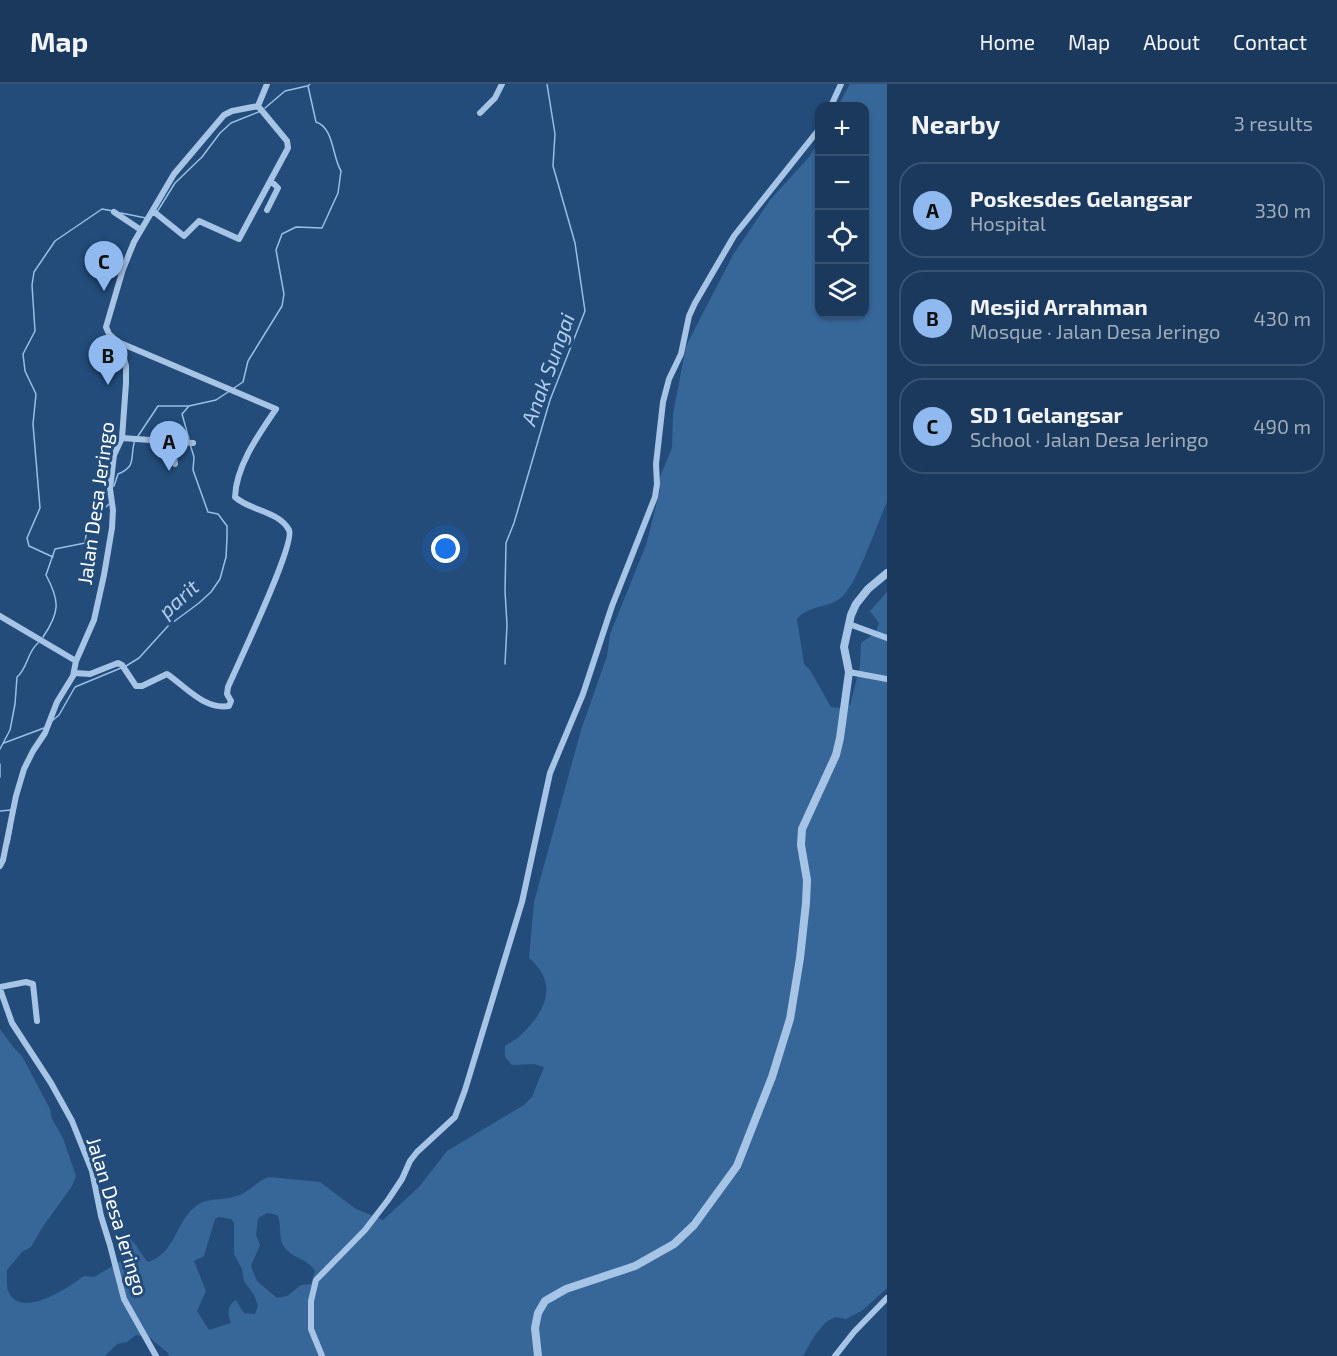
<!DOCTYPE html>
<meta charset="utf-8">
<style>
:root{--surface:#1a395c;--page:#274465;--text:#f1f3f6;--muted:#9facbb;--line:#385372;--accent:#90b9f0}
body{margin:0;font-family:"Exo 2",sans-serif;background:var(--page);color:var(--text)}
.controls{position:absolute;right:18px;top:18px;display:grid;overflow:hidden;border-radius:12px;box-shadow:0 2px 4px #0004}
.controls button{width:54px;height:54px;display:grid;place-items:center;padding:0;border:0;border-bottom:2px solid var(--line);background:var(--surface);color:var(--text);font:30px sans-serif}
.you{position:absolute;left:446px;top:465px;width:21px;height:21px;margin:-15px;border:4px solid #fff;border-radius:50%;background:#1a73e8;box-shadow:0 0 0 9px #1a73e833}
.badge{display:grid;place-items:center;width:39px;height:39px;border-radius:50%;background:var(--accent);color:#111;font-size:20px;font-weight:700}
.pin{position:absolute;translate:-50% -50px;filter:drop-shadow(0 2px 3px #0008)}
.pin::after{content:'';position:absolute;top:32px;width:21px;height:18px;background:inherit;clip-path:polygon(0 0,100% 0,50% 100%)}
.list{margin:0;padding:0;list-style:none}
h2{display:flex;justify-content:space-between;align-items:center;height:78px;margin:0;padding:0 24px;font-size:26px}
h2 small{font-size:20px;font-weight:400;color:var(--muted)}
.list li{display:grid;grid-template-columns:39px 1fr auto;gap:18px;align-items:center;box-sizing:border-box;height:96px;margin:0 12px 12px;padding:0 12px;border:2px solid var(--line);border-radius:24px}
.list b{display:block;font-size:22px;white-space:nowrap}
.list p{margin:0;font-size:20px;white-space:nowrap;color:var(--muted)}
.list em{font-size:20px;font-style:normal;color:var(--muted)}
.icon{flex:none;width:33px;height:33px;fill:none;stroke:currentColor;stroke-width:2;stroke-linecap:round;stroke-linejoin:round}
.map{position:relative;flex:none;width:887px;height:1272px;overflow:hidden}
header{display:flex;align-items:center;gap:36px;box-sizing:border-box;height:84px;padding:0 30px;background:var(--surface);border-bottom:2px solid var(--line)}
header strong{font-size:28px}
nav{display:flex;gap:33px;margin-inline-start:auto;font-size:21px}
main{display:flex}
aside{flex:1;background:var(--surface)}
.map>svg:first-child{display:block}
.green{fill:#376698;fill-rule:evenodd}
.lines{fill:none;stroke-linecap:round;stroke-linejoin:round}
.stream{stroke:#9abfe6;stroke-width:1.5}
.minor{stroke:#a6c4e5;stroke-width:6}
.tertiary{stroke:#a6c4e5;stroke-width:8}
.labels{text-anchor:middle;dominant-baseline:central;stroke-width:6;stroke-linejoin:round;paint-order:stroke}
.street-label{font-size:20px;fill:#fff;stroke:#234c7b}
.water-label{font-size:21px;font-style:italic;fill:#b1ceed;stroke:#234c7b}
</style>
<header>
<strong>Map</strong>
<nav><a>Home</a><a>Map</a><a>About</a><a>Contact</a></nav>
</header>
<main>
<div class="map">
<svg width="887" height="1272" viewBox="0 0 887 1272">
<rect width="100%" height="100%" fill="#234c7b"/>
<path class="green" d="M850 0H887V418C877 440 858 497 843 512 830 525 809 520 797 535L804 580 810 586 831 623 837 624 850 621 860 582 861 559 876 548 879 539 870 527 887 508V1204L863 1226 846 1235 835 1233 826 1238 815 1251 803 1272H169L168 1269 150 1254 136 1251 127 1258 117 1260 105 1272H0V945L14 964 22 972 50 1025 52 1035 63 1054 76 1092 72 1102 42 1144 31 1163 22 1168 7 1186C7 1193 6 1203 9 1209 23 1235 69 1203 84 1192L94 1193 124 1175 128 1164 129 1154C138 1161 140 1170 148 1178 176 1169 175 1138 196 1122 207 1113 224 1117 237 1112 249 1108 258 1096 269 1093L320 1098 356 1125 383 1136 419 1103 447 1067 524 1021 532 1013 544 983 534 980 512 981 505 973V962C511 958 519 954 524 948 548 924 557 898 529 874L534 818 581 646 607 572 610 550 646 461 660 406 657 400 672 364 673 330 686 262 733 171 770 116 810 72 819 56 820 230H864V22H838ZM267 1129 277 1131C283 1142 277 1154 285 1164 294 1175 308 1175 315 1187L311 1200 301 1201 287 1212 277 1214 257 1197 251 1182 260 1161 256 1151 258 1134ZM219 1133 231 1135 234 1139V1170L242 1185 244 1197 254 1211 258 1222 255 1230 244 1229 236 1216C226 1222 228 1230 231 1239L209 1246 197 1227 206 1207 194 1177 204 1172 215 1135Z"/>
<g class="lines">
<path class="stream" d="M265 24 285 7 307 2
M157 128 175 99 202 73 220 49 231 39 261 27
M121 129 146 134
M234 304 243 298 248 277 282 222 284 210 276 166 282 150 296 143 322 144 338 109 341 87C332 72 334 44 316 38L308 2 310 0
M138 352 158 322H189L216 316 228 308
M189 355 182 330 189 322
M114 402 118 390C138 382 129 373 135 356
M53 473 29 462 27 454 40 424 33 340 36 310 25 287 23 270 35 247 32 201 34 188 55 157 102 125 113 127
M43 553C60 528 60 517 46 491L55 465 85 459C87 436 95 434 109 420
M505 580 507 541 505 507 506 459 514 439 550 316 585 227 575 159 553 82 555 50 547 0
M126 582 139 574 168 542 199 519 211 508 220 495 226 473 227 454V442L218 430 208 428 193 386 194 373 190 360
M52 637 59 631 75 603 121 584
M4 659 44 644
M0 665 10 646 15 620 17 593C28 584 27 568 38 559
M0 680V693
M0 727 11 726
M9 759 12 743"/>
<path class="minor" d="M831 22 841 0
M480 29 495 14 502 0
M267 126 278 104 271 97
M153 127 184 152 199 137 239 155 288 64 287 57 258 22
M114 128 141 146
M122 354 193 359
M172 357 175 380
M0 532 76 577
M849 540 887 554
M849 588 887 595
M74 589 90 590 118 579 122 581 136 602H142L167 590C185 602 204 626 229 622L231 617 227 610 228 603C237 582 296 459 289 446 279 427 250 427 235 413 236 382 259 350 276 325L118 258
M0 782 3 776 16 712 24 685 33 667 45 649 57 618 73 592 76 577 94 536 104 491 112 444 113 426 110 405 114 371 122 354 126 299V282L122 266 118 258 109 250 106 243 123 185 134 158 174 90 224 31 232 27 258 22 267 0
M0 903 26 898 33 900 37 937
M0 905 12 939 51 999 72 1037 92 1087 101 1132 110 1161 124 1215 156 1272
M322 1272 311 1245V1217L316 1196 365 1146 388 1116 402 1095 410 1077 417 1068 455 1033 465 1006 522 818 550 689 583 610 612 522 655 413 657 400 656 380 663 318 669 295 681 270 689 232 695 219 734 152 820 44
M835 1272 854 1248 887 1214"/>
<path class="tertiary" d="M538 1272 535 1244 538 1229 545 1217 566 1205 635 1182 674 1160 694 1141 737 1082 772 993 790 935 800 874 806 819 807 796 801 761 802 745 836 671 840 654 849 588 844 563 851 531 856 520 868 505 887 489"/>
</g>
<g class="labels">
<g class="street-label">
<text transform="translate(95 419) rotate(-82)">Jalan Desa Jeringo</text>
<text transform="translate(118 1132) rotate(73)">Jalan Desa Jeringo</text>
</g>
<g class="water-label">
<text transform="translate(547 285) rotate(-70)">Anak Sungai</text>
<text transform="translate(178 514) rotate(-42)">parit</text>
</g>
</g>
</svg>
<div class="controls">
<button>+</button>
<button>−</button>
<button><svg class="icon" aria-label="locate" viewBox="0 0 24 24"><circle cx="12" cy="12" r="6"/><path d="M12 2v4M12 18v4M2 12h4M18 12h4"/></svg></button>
<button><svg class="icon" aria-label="layers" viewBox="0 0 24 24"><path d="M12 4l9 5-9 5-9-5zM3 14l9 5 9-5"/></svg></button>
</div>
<div class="you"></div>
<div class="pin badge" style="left:169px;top:387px">A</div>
<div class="pin badge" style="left:108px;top:301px">B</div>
<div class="pin badge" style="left:104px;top:207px">C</div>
</div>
<aside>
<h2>Nearby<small>3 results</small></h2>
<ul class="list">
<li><span class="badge">A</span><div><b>Poskesdes Gelangsar</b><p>Hospital</p></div><em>330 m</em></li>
<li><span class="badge">B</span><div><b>Mesjid Arrahman</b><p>Mosque · Jalan Desa Jeringo</p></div><em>430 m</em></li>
<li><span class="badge">C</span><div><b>SD 1 Gelangsar</b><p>School · Jalan Desa Jeringo</p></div><em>490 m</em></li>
</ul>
</aside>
</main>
